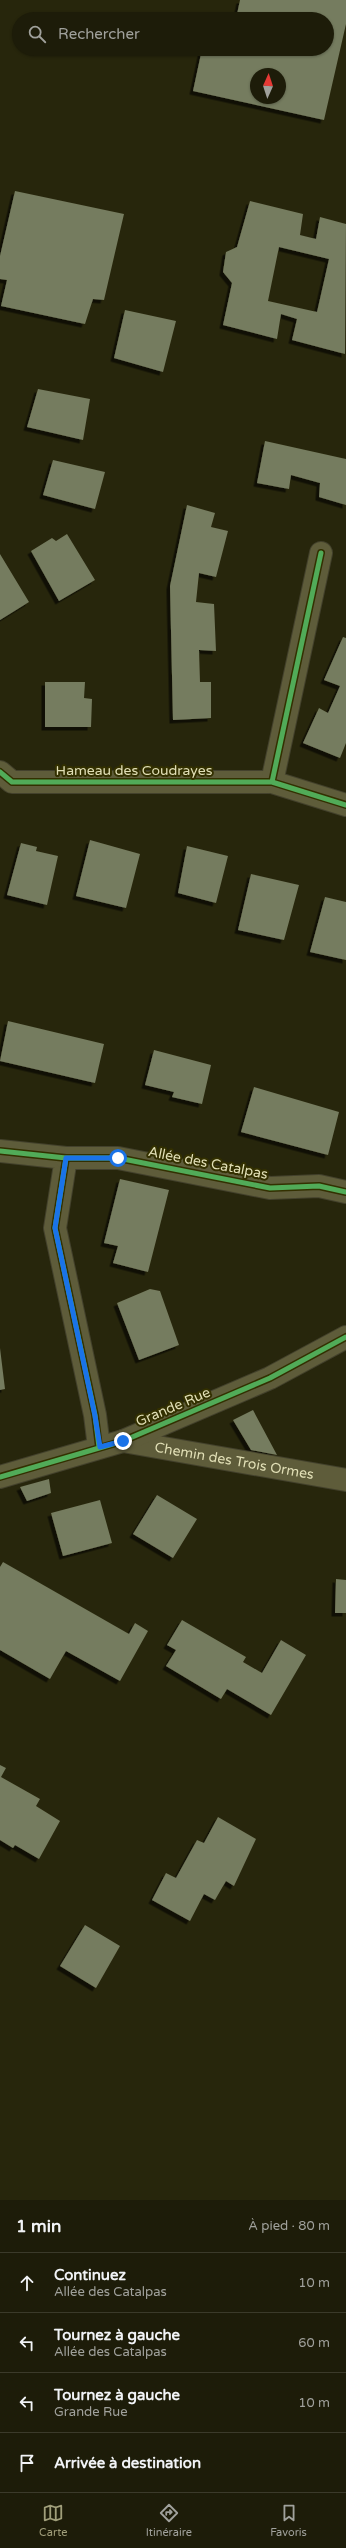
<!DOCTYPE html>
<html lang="fr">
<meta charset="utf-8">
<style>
:root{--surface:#1d1c09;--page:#2a2917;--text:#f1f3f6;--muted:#a0a19c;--line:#3b3a2a;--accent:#a09e7a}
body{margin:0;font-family:"Varela Round",sans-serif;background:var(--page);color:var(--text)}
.compass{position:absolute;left:250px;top:68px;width:36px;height:36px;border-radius:50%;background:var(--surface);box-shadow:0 1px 3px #0004;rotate:3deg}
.stop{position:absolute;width:12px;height:12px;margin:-9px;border:3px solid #1a73e8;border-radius:50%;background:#fff}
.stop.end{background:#1a73e8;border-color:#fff;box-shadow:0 1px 4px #0008}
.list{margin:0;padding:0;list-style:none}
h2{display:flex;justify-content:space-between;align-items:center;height:52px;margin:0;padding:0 16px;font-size:17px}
h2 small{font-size:13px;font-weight:400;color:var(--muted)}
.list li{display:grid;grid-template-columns:26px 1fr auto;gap:12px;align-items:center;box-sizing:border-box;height:60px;padding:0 16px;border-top:1px solid var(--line)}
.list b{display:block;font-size:15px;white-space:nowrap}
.list p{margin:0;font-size:13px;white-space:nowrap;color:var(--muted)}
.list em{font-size:13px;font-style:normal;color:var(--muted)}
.icon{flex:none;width:22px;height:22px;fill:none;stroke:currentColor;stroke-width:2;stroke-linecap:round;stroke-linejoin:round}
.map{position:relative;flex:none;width:346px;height:2200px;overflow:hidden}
.search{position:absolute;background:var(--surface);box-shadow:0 1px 3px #0004;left:12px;right:12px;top:12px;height:44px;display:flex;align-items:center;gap:10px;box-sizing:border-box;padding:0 14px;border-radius:22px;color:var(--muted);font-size:15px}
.sheet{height:292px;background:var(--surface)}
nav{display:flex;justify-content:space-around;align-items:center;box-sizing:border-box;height:56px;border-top:1px solid var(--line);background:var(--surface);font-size:11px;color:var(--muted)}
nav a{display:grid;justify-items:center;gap:2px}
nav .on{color:var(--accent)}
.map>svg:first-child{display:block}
.building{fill:#757b5e;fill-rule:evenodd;filter:url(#shadow)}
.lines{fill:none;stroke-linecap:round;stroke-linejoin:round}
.minor-casing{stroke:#43412c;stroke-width:24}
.minor{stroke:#5e5c3a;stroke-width:22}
.cycleway-casing{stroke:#333000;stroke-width:8}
.cycleway{stroke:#51ab58;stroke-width:5}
.route{stroke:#1a73e8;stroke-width:5}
.labels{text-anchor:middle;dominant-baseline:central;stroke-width:4;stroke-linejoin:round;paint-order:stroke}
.street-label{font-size:14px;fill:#e1dfb6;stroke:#333000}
</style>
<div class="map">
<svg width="346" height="2200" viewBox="0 0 346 2200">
<defs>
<filter id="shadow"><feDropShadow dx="-3.5" dy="3.5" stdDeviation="0" flood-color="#0009"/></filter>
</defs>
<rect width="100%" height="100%" fill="#27260c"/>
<path class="building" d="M240 0H346V24L324 120 193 91 202 49H327V19H236ZM256 74H280V98H256Z
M15 191 124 214 104 300 93 299 85 324 1 306 7 280 0 279V256Z
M250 201 303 214 300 235 316 239 320 217 346 224 345 354 292 340 297 319 281 314 277 339 223 325 232 283 223 272 226 252 237 247ZM279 247 329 259 317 312 268 301Z
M125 310 176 321 163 372 114 358Z
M38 389 90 399 83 440 27 427Z
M265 441 346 459V505L319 497 320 483 291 475 289 489 257 483Z
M53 460 105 472 95 509 43 495Z
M187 505 215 513 211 527 228 531 216 577 199 573 196 602 214 604 216 651 199 650 200 682H211V718L173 720 170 586Z
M67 534 95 580 59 601 31 551 52 538 56 541Z
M0 554 29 602 0 620Z
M343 637 346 638V743L340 758 303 743 319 708 328 713 340 686 324 680Z
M45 682H85L84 698 92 699 91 727H45Z
M90 840 140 854 126 908 76 896Z
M21 843 37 847 36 851 58 856 47 905 7 895Z
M187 846 228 856 216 903 178 893Z
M251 874 299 885 284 940 238 930Z
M325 897 346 902V960L310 952Z
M8 1021 104 1044 95 1083 0 1061Z
M154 1050 211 1065 202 1104 172 1097 174 1092 145 1085Z
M254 1087 339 1112 328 1155 241 1132Z
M120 1179 169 1190 148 1272 113 1263 118 1246 104 1243Z
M150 1289 160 1291 179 1345 139 1360 117 1303Z
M0 1348 5 1389 0 1390Z
M253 1410 277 1455 251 1450 233 1420Z
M49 1479 51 1493 27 1501 20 1487Z
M157 1495 197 1519 173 1558 133 1534Z
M100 1500 112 1543 63 1556 51 1513Z
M3 1562 129 1634 135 1623 148 1631 120 1681 66 1651 50 1679 0 1650V1567Z
M336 1579 346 1580V1613H335Z
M182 1620 246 1657 243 1662 262 1673 281 1640 306 1655 271 1715 227 1689 221 1699 166 1666 176 1650 167 1645Z
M0 1765 6 1768 1 1777 40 1799 36 1806 60 1821 39 1859 15 1845 13 1848 0 1840Z
M218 1817 256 1839 234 1886 226 1881 215 1900 204 1894 190 1921 152 1900 166 1873 176 1878 197 1840 204 1843Z
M85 1925 120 1946 96 1988 60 1966Z"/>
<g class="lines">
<g class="minor-casing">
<g id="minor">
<path d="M0 772 12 782H272L346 805"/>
<path d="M272 782 321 553"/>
<path d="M0 1151 66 1158 55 1228 95 1415 99 1447"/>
<path d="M66 1158H118L270 1188 319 1186 346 1192"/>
<path id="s1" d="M123 1441 346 1480"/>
<path d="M0 1477 123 1441 270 1378 346 1337"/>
</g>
</g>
<use href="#minor" class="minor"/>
<g class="cycleway-casing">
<path id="cycleway" d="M0 772 12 782H272L346 805
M272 782 321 553
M0 1151 66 1158 55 1228 95 1415 99 1447
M66 1158H118L270 1188 319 1186 346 1192
M0 1477 123 1441 270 1378 346 1337"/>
</g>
<use href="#cycleway" class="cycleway"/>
</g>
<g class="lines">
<path class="route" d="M118 1158H66L55 1228 95 1416 100 1447 123 1441"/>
</g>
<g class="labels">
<g class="street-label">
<text x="134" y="770">Hameau des Coudrayes</text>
<text transform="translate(208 1163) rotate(11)">Allée des Catalpas</text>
<text transform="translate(173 1407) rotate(-23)">Grande Rue</text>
<text stroke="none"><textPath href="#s1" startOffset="113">Chemin des Trois Ormes</textPath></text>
</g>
</g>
</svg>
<svg class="compass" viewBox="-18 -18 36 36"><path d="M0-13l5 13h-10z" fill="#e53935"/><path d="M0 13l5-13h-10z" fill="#a0a19c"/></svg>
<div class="stop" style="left:118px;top:1158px"></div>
<div class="stop end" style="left:123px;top:1441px"></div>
<div class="search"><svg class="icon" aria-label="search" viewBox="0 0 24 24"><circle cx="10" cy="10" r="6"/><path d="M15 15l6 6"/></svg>Rechercher</div>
</div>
<section class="sheet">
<h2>1 min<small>À pied · 80 m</small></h2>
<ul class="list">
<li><svg class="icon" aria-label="ahead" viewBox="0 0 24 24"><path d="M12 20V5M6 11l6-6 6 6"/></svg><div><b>Continuez</b><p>Allée des Catalpas</p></div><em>10 m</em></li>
<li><svg class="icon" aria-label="left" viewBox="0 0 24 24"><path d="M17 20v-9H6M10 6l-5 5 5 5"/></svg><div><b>Tournez à gauche</b><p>Allée des Catalpas</p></div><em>60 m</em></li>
<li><svg class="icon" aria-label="left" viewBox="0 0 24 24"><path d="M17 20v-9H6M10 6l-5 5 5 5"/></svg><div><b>Tournez à gauche</b><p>Grande Rue</p></div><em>10 m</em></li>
<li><svg class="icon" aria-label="arrive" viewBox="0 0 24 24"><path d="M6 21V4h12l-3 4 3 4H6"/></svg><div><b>Arrivée à destination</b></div></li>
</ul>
</section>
<nav>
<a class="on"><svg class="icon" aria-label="map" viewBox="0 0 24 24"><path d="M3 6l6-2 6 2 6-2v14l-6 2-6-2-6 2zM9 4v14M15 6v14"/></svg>Carte</a>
<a><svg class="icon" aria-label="directions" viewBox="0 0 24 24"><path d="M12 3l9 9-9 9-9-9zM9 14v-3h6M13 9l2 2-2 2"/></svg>Itinéraire</a>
<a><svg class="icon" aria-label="saved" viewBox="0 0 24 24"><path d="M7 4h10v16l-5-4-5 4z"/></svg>Favoris</a>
</nav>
